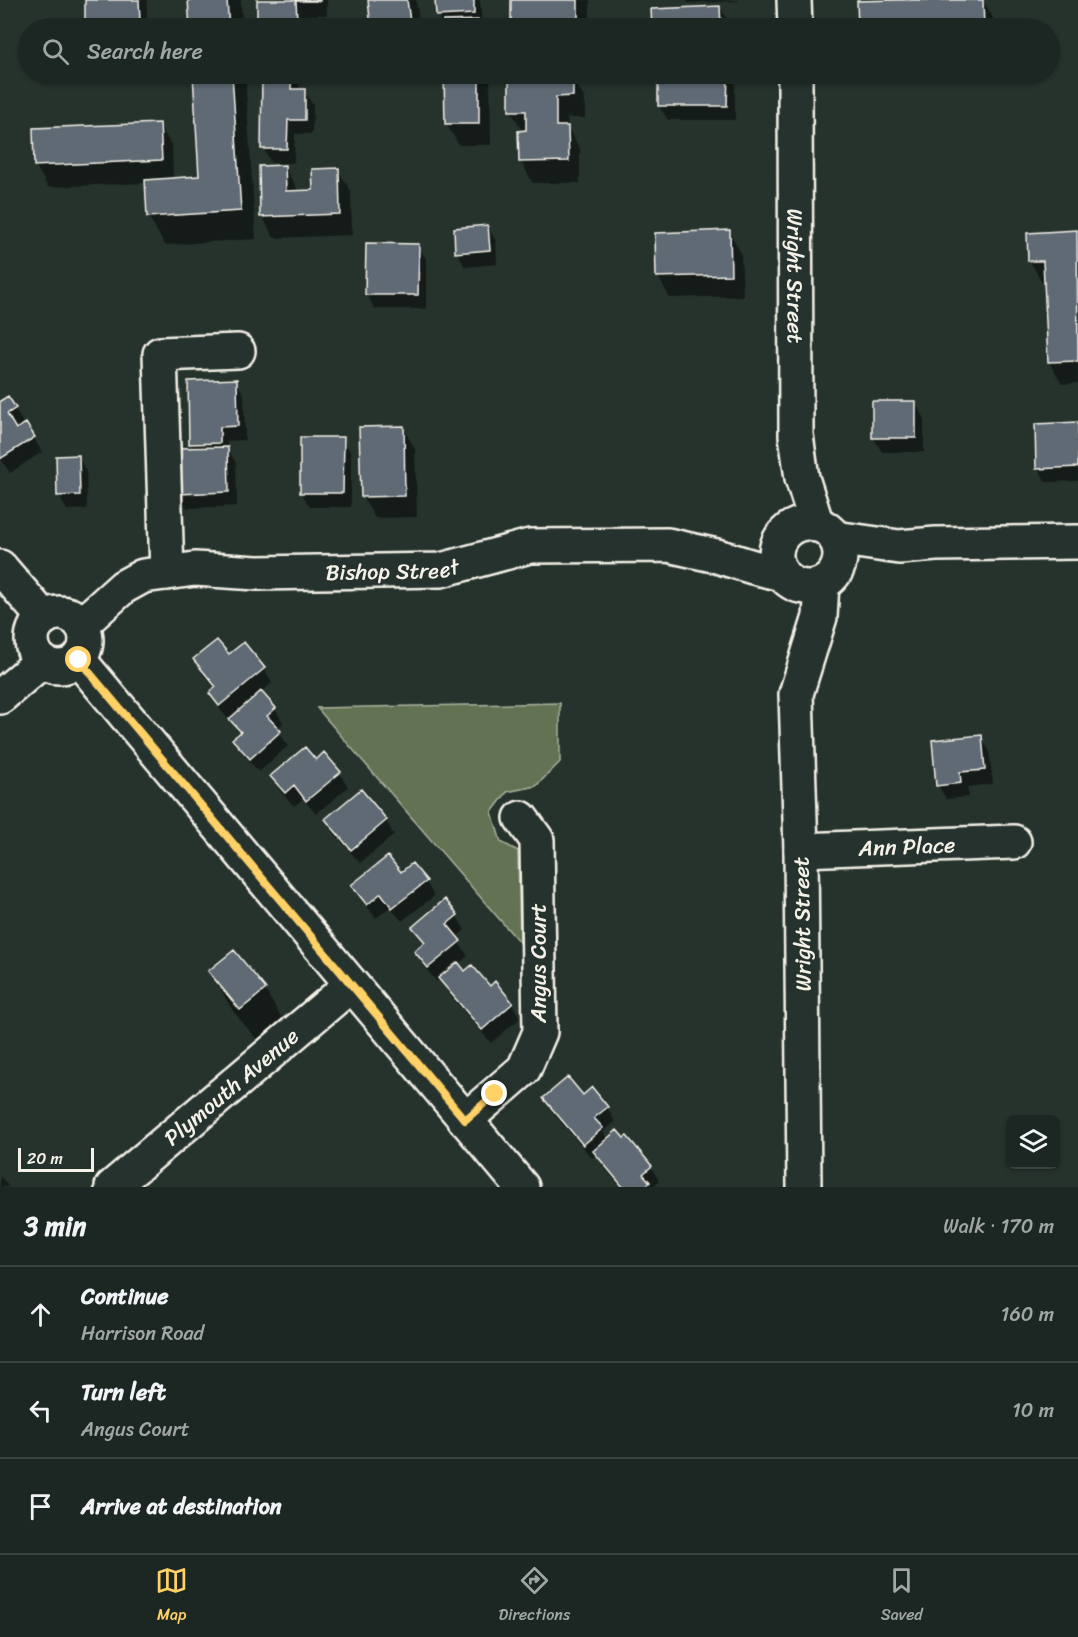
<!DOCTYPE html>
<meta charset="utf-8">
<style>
:root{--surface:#1c2622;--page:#29322f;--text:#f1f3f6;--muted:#a0a5a5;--line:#3a4340;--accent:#ffd166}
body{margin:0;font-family:Sriracha,sans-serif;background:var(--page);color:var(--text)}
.controls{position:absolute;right:18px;bottom:18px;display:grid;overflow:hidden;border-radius:9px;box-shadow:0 2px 4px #0004}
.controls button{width:54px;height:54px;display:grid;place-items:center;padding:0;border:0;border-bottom:2px solid var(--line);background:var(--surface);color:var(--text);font:30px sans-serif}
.scale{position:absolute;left:18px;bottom:15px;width:76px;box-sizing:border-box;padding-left:6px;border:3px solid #f4f1e8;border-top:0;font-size:16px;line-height:21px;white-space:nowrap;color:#f4f1e8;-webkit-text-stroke:4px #26332d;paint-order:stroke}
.stop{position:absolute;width:18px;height:18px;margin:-14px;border:4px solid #ffd166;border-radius:50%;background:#fff}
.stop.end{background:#ffd166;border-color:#fff;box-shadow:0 2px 6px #0008}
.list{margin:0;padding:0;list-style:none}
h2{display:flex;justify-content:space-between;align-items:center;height:78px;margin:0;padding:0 24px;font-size:26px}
h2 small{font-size:20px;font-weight:400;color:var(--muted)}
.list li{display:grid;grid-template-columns:39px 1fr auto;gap:18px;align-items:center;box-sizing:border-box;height:96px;padding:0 24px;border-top:2px solid var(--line)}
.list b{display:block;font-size:22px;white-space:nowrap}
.list p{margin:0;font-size:20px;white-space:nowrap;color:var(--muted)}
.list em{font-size:20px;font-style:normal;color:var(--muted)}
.icon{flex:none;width:33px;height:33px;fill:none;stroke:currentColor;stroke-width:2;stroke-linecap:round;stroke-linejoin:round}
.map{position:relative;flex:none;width:1078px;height:1187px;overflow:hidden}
.search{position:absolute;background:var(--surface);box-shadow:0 2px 4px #0004;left:18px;right:18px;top:18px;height:66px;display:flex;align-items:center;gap:15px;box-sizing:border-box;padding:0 21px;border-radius:33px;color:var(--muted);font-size:22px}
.sheet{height:366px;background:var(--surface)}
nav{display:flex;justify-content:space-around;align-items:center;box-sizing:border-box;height:84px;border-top:2px solid var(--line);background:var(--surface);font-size:16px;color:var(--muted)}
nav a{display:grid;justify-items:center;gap:3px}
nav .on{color:var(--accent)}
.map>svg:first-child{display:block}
.green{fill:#637253;stroke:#acb29e;stroke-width:1.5}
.shadow{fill:#0007}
.building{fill:#5f6a74;stroke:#f4f1e8;stroke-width:1.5}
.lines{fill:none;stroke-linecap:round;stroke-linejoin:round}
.minor-casing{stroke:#f4f1e8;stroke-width:38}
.minor{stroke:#26332d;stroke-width:33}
.route{stroke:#ffd166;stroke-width:8}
.labels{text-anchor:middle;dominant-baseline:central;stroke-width:4.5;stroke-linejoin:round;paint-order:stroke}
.street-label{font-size:22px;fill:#f4f1e8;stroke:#26332d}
</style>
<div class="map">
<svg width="1078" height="1187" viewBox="0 0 1078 1187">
<rect width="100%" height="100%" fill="#26332d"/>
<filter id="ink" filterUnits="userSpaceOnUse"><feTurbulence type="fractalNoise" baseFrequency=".0167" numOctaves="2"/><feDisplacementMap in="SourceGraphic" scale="12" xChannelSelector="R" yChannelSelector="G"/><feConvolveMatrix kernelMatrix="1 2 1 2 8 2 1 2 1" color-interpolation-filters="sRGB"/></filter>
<g filter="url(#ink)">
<path class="green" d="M560 703V762L536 786 507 792 492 812 501 842 518 851 520 943 317 708Z"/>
<path class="shadow" d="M87 0H147V28H90L87 22Z
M189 0H241L242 28H191Z
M258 0H327V15H304V28H264L258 19Z
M370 0H416L420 28H373Z
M436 0H480L482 28H445L437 15Z
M512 0H590V28H512Z
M687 0H739V1L688 3Z
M946 0H983L994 20 995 28H859V3Z
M720 7 732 28H653L652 10Z
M194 74H245L256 239 165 245 148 216 146 183 48 187 35 165 159 125 172 146 173 179 201 177Z
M264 74H296L299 79V90L304 91 313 105 312 134H295L294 163H271L263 148Z
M383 74H425V80L389 84Z
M445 74H490L491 145H459L446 124Z
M660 74H730L735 82V120H668L659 106Z
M572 77 585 99V118H567L568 128 580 149V183H533L521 162 523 132 511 111Z
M284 167 297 188V192H314L338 170 351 191 352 235 274 238 262 216Z
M488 227 496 241 497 264 465 267 457 252Z
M729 231 741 253 743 296 670 298 658 277Z
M1076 232 1078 236V383L1062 384 1049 362 1046 282 1042 283 1030 261Z
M418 245 426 259V309H375L367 295Z
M236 381 244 395 245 440 227 441V448L236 463 237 506 187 508 179 493 194 449 191 443Z
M0 402 15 409 23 423 14 428 16 431 26 425 42 452 10 473 0 458Z
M915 403 924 417V452H882L873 437Z
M1078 425V481L1046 482 1038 468Z
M403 428 415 449 417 517 375 518 362 496Z
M343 439 351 453V507H310L301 492Z
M78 456 86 471 87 509 67 510 59 496Z
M229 656 264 668 272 683 260 693 275 709 283 723 277 729 288 746 259 772 243 754 234 739 240 734 230 717 228 719 219 708 211 694 216 690 203 674 195 660Z
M981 736 989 751 993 784 967 787 969 797 946 799 938 785Z
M316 762 339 772 348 787 316 814 303 799 294 806 280 791 272 777Z
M327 820 386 821 394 835 360 863 335 834Z
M400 874 426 882 434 896 402 921 390 907 376 918 362 900 353 885Z
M444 901 457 916 465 930 456 938 468 956 458 964 465 973 490 988 495 983 512 1004 520 1018 491 1043 448 993 440 979 437 982 424 966 416 952 425 944 414 927Z
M210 971 265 990 288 1029 264 1048 233 1011Z
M583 1097 607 1107 615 1122 603 1132 608 1140H624L627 1138 651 1167 659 1181 652 1187H621L603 1166 597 1155 592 1158 553 1113 545 1099Z
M0 1176 9 1187H0Z"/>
<path class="building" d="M85 0H139L140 22 85 23Z
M188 0H227L229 28H190Z
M257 0H320V1H296L297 19H257Z
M368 0H407L411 28H371Z
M435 0H474V14L436 16Z
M511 0H578V28H511Z
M898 0H983L984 28H858L857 1Z
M720 6 721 28H652L651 9Z
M478 20V28H443V21Z
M193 74H232L241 211 147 217 145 180 199 176Z
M262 74H292L291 89H305V120H288L287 149H261Z
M444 74H479V124H445Z
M658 74H728L727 106H658Z
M573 76V96L556 97V126H568L569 161 519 162 518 131 526 130V111H509V77Z
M160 123 162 160 34 166 33 128Z
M285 165 286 191 313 190 312 169 339 168 340 214 260 217 259 166Z
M488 225 490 250 455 253 454 228Z
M730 230 731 275 656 277 655 233Z
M1077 230 1078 361 1048 362 1043 261H1028L1027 233Z
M366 243 419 244 418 295H365Z
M237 379 238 426 220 427V443L189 444 188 381Z
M8 396 16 408 7 414 16 429 26 423 35 437 0 459V401Z
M872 401H916V438H872Z
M1078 422V467L1036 469 1035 424Z
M404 426 405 496 361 497 359 427Z
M300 437H344L343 493H300Z
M228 447 229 492 178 494 177 448Z
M79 455 80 495 57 496 56 456Z
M217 640 229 654 244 642 265 668 219 706 209 693 216 687 193 659Z
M261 691 276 708 267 716 281 731 250 759 232 739 241 732 229 719Z
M982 735 985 770 960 772 961 783 936 786 932 740Z
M305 747 316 760 324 752 341 772 306 801 294 785 285 793 270 776Z
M361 789 387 820 351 850 325 819Z
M388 856 401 872 412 863 427 881 392 908 381 893 367 905 351 885Z
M445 899 458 915 447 924 461 941 428 968 414 951 425 942 412 927Z
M234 950 266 989 240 1010 208 971Z
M458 962 465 971 472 965 490 986 495 981 513 1003 482 1030 438 978Z
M568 1077 583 1095 592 1087 608 1107 594 1118 603 1128 583 1145 543 1098Z
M617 1130 624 1138 627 1136 652 1166 643 1174 650 1182 645 1187H623L593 1151Z"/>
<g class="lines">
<g class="minor-casing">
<g id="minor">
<path d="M794 0 795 28"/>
<path id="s1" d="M795 74 796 435 802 478 817 525"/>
<circle cx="808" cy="555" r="32"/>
<path d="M835 538 899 547 936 544 1078 542"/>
<path d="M0 567 44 618"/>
<path d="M167 573 160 354 238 351"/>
<circle cx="59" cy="640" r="27"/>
<path id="s2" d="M82 624 123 587 143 576 195 569 257 573 441 570 530 546 668 545 717 556 753 567 782 574"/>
<path d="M79 660 522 1187"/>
<path d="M0 697 42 661"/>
<path id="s3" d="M801 850 1014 842"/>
<path d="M465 1120 524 1069 540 1032 537 840 521 818"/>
<path id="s4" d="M112 1187 351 985"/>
<path d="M804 1187 801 850 796 694 820 617 822 584"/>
</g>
</g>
<use href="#minor" class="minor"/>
</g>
</g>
<g class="lines" filter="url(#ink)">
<path class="route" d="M79 660 465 1120 495 1094"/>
</g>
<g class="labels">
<g class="street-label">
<text stroke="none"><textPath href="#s1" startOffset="202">Wright Street</textPath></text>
<text stroke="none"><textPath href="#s2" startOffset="328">Bishop Street</textPath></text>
<text stroke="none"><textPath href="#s3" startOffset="106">Ann Place</textPath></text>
<text transform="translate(802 924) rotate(-91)">Wright Street</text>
<text transform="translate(538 963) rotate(-90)">Angus Court</text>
<text stroke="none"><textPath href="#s4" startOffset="156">Plymouth Avenue</textPath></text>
</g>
</g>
</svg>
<div class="controls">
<button><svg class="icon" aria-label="layers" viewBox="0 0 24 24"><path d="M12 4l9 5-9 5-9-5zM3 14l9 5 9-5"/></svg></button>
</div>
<div class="scale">20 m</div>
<div class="stop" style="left:79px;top:660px"></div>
<div class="stop end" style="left:495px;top:1094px"></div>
<div class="search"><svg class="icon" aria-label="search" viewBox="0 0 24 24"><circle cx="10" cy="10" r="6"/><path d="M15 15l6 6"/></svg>Search here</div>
</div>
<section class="sheet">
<h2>3 min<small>Walk · 170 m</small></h2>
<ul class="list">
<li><svg class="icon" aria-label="ahead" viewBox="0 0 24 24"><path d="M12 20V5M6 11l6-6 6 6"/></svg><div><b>Continue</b><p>Harrison Road</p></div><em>160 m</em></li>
<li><svg class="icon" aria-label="left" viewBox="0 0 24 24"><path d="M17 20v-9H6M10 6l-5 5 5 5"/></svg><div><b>Turn left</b><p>Angus Court</p></div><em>10 m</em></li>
<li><svg class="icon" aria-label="arrive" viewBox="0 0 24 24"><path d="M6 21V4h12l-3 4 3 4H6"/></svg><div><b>Arrive at destination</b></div></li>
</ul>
</section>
<nav>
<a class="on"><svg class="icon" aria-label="map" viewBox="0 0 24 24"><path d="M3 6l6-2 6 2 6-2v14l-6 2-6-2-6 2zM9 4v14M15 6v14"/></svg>Map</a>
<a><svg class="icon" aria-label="directions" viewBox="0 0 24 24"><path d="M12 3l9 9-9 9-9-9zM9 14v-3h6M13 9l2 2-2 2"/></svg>Directions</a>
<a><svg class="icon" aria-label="saved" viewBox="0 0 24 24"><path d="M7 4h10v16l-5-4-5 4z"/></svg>Saved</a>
</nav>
